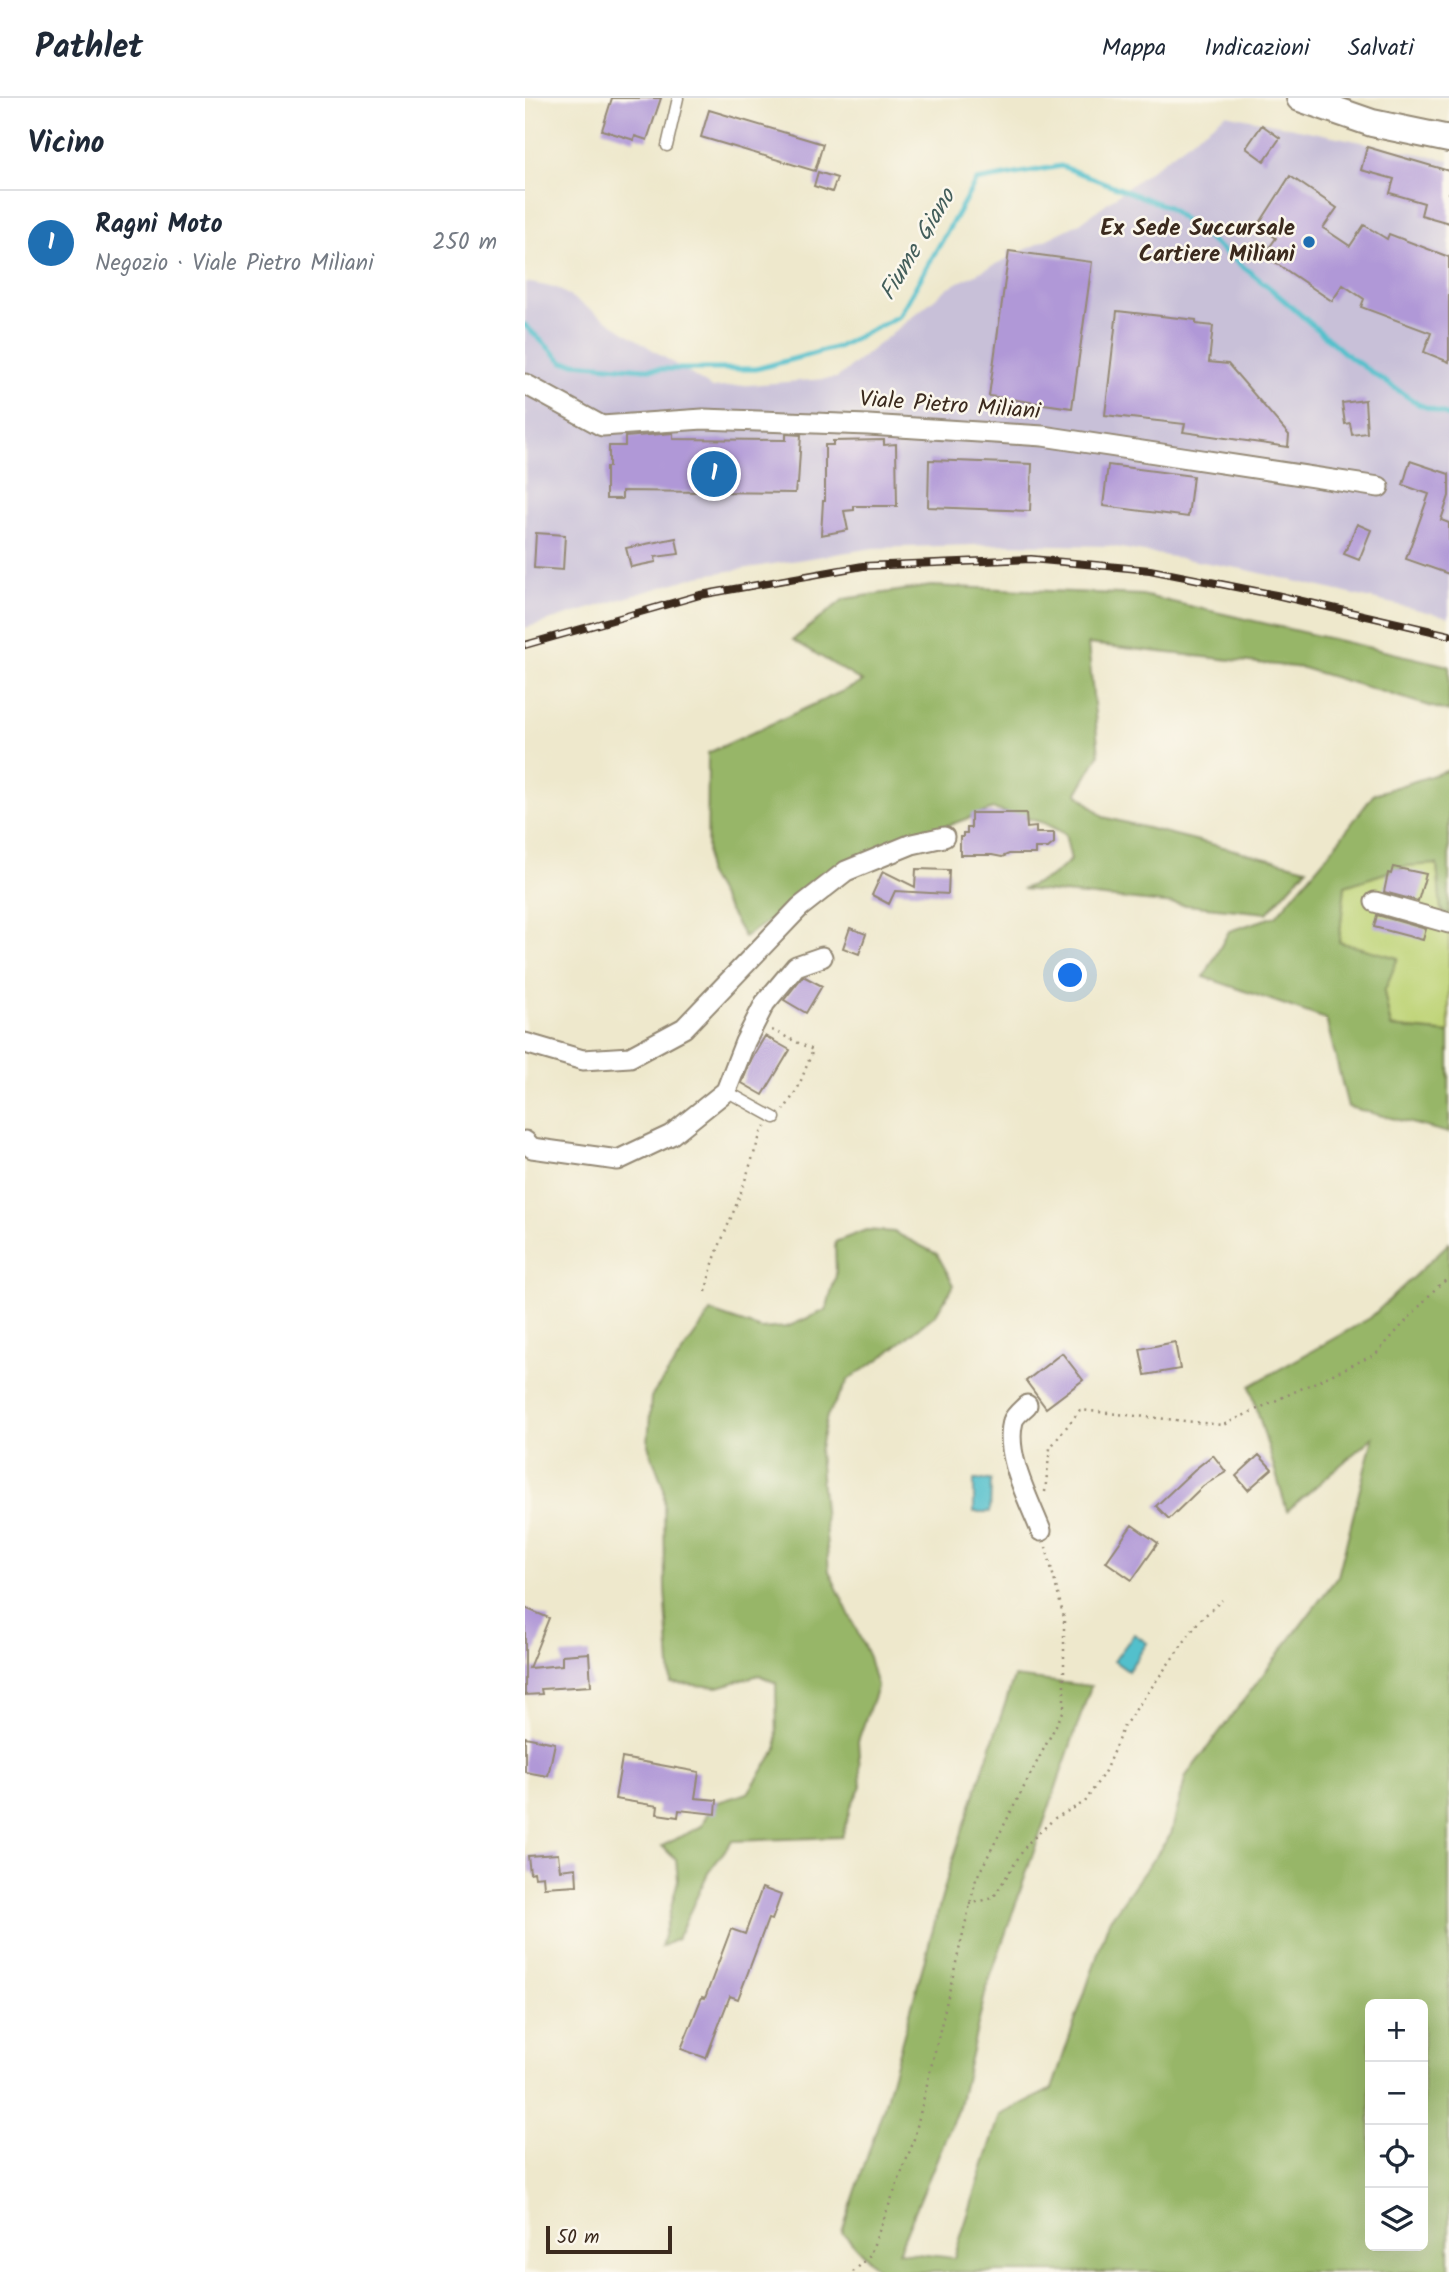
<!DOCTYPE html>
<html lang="it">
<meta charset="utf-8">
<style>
:root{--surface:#fff;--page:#f2f2f3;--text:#1f2937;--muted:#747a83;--line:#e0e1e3;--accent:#1f6fb2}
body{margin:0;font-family:Kalam,sans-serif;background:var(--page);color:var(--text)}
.controls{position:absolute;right:21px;bottom:21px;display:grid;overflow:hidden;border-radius:10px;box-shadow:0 7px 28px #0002}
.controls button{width:63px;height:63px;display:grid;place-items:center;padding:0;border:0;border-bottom:2px solid var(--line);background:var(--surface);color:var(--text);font:35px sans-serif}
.scale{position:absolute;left:21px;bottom:18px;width:126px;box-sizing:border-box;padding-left:7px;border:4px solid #3b2a1e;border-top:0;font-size:19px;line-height:24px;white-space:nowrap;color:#3b2a1e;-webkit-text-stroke:5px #fbf7ec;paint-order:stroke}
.you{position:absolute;left:546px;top:878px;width:24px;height:24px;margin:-18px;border:5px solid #fff;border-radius:50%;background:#1a73e8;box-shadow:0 0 0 10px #1a73e833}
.badge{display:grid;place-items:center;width:46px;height:46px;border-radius:50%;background:var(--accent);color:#fff;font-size:23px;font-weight:700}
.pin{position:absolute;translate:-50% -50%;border:4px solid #fff;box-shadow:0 2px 7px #0006}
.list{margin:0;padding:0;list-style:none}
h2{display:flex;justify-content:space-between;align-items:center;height:91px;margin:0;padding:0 28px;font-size:30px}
h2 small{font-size:23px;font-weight:400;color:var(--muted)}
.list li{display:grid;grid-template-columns:46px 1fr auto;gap:21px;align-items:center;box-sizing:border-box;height:105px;padding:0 28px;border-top:2px solid var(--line)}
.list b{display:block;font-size:26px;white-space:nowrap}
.list p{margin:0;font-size:23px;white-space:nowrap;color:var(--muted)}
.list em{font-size:23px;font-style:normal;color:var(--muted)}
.icon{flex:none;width:38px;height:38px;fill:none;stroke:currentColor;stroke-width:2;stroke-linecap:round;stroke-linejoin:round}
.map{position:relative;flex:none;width:924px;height:2174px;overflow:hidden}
header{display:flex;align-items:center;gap:42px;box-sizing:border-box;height:98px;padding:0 35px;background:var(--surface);border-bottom:2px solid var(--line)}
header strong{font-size:33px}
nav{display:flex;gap:38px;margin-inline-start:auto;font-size:24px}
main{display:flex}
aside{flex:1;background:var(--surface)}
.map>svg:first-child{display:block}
.industrial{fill:#c8c0d8}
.green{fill:#bfd478;stroke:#7d7f4b;stroke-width:2}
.forest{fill:#97b668;stroke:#697043;stroke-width:2;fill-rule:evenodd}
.water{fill:#53c0cc;stroke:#477575;stroke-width:2}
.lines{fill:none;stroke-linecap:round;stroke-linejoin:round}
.stream{stroke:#53c0cc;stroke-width:5}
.building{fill:#b098d7}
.service-casing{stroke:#948975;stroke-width:13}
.minor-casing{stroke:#948975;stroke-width:23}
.secondary-casing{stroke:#948975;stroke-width:30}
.path{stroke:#948975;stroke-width:2.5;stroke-dasharray:2 5;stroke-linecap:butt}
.service{stroke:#fff;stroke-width:10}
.minor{stroke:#fff;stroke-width:19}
.secondary{stroke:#fff;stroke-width:26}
.rail-casing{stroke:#3b2a1e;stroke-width:8}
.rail{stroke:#fbf7ec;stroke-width:5;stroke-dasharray:16;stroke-linecap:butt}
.poi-dot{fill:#1f6fb2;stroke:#fbf7ec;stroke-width:2.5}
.labels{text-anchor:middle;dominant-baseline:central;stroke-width:5;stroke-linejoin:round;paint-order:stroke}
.poi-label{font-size:23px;font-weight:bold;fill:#3b2a1e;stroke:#fbf7ec;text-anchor:end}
.street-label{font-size:23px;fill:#3b2a1e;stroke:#fbf7ec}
.water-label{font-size:24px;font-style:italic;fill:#435e5b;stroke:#fbf7ec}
</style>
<header>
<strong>Pathlet</strong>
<nav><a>Mappa</a><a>Indicazioni</a><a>Salvati</a></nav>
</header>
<main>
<aside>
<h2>Vicino<small></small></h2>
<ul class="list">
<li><span class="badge">1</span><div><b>Ragni Moto</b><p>Negozio · Viale Pietro Miliani</p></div><em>250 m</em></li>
</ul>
</aside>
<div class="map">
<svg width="924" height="2174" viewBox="0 0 924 2174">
<rect width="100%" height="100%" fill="#fbf7ec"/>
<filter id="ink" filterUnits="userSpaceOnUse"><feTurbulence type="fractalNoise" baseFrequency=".0143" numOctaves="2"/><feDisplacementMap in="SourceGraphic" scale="14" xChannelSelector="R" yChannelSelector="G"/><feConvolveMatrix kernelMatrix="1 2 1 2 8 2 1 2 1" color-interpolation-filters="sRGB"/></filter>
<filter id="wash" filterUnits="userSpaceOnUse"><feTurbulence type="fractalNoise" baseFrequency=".00686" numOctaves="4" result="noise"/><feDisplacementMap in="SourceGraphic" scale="28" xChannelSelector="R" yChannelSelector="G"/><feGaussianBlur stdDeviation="1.57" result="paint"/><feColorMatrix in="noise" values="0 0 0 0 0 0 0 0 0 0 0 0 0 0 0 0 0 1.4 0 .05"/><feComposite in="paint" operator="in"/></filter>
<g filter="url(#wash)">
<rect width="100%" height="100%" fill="#eee8cc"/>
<path class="industrial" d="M701 16 924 62V519L718 471 584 448 484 446 348 450 173 478 0 530V184L32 190 187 290 312 280 424 189 555 125Z"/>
<path class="green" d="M912 766 916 811 924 821V935L866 929 859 894 814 844 820 788 882 767Z"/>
<path class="forest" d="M406 488 617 497 924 568V614L778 570 563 546 574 657 552 695 578 719 782 770 742 815 497 791 524 780 546 762 540 736 519 725 468 711 348 755 219 839 182 775 183 655 338 584 268 542 319 501Z
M924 672V821L916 811 912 766 882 768 820 788 814 844 873 860 859 894 866 929 924 935V1035L823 1009 801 921 679 879 704 833 751 818 806 753 849 696Z
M341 1132 369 1134 412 1156 429 1187 411 1216 356 1260 324 1281 302 1318 294 1354 304 1473 344 1559 352 1589 333 1643 336 1688 326 1708 317 1739 207 1743 183 1775 152 1841 136 1849 153 1782 151 1762 137 1748 177 1728 186 1706 223 1695 252 1650 251 1585 234 1577 193 1589 146 1585 140 1491 139 1391 123 1347 126 1299 186 1214 236 1231 262 1229 301 1212 311 1177 310 1144Z
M924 1145V2174H355L317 2134 359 2008 425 1770 489 1579 566 1588 461 1892 434 2008 373 2154 429 2160 475 2017 527 1991 584 1823 646 1736 661 1678 813 1478 848 1339 762 1413 725 1288 845 1220ZM845 1906H898V2148H845Z"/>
<path class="water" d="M449 1382H466L465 1414H449Z
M609 1536 622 1545 603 1573 589 1563Z"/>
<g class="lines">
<path class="stream" d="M0 227 38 264 119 271H231L313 249 374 218 451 83 536 68 643 109 746 191 823 258 893 306 924 318"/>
</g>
<g id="blocks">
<path class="building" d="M87 0H136L122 42 110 38 109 42 77 32Z
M184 12 298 46 290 73 176 39Z
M737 27 755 40 739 63 721 50Z
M842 49 924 73V125L896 117 899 105 865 95 869 81 836 72Z
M293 74 312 80 307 94 289 88Z
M765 78 812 110 798 130 825 148 839 127 862 141 864 136 924 159V264L899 254 906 235 836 209 839 201 818 187 807 203 739 157 751 140 733 128Z
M484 153 567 164 547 310 464 298Z
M592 213 671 222V226L688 228 684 264 703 266 764 337 763 349 658 334 660 326 580 317Z
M840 302 842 335 827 337 825 325 820 326 817 305Z
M148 335V341L261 342V336L276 337 273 386H271L270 395 97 393V401H81V369H84V348H100V339Z
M359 342V347L371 346 372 408H329V412L319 413 323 432 296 437 298 403H300V347H308V343Z
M404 362 507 366 505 413 403 409Z
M885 363 924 376V398L916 422 924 425V476L881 461 904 396 878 387Z
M583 367 668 378 663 419 578 408Z
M832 426 846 432 834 462 819 456Z
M11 435 40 437 38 472 9 470Z
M151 440 154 456 130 459 131 464 106 469 101 450Z
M446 715H501L502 730 511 729V735H529V745L523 750H510V756H484L477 759 467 757H435V739H438V735H442V730H446Z
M868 769 901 776 893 803 859 794 863 775 866 776Z
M391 771 424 772 423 796 370 793 364 806 347 797 358 773 390 789Z
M852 817 901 831 898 842 849 829Z
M325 830 341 836 334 856 318 850Z
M278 878 297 888 281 915 259 902Z
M240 938 265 952 238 997 217 985 227 960Z
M650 1244 655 1271 620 1277 615 1251Z
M537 1255 558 1282 521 1310 501 1283Z
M688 1357 701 1374 678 1388 644 1421 631 1408 669 1372Z
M734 1357 747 1371 723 1392 711 1378Z
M607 1427 633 1445 607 1482 581 1464Z
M0 1510 24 1520 4 1570 37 1567V1557L64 1555 66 1588 16 1591 17 1596 0 1597Z
M0 1639 30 1645 23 1678 0 1674Z
M97 1660 174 1674 170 1700 192 1702 191 1716 154 1712 153 1719 132 1716 133 1708 90 1701Z
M33 1756 35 1772 51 1770 52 1787 19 1789 18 1778 10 1779 9 1774 5 1775 3 1758Z
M237 1790 256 1797 247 1822 243 1821 213 1901 205 1898 181 1960 156 1951 177 1899 180 1900 206 1831 220 1836Z"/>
</g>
</g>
<g filter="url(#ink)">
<use href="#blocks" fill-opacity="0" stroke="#948975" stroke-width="2"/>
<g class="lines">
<g class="service-casing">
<path id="service" d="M142 48 153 0
M201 993 250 1020"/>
</g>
<g class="minor-casing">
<path id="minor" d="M0 286 77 328 178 321 343 327 518 338 854 389
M850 804 924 825
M0 945 58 962 105 959 159 930 275 809 321 773 387 746 419 739
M0 1043 7 1050 93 1062 146 1037 201 993 220 944 240 905 271 868 297 859
M502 1307C497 1312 490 1317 488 1323 479 1357 504 1402 516 1433"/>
</g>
<g class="secondary-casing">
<path id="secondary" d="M775 0 847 25 924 41"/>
</g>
<path class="path" d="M247 932 288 952 273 990 259 1012
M181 1194C186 1163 199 1138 210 1110 220 1084 228 1058 237 1032L241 1028
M520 1394 525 1350 555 1312 698 1327 851 1256 912 1189 924 1180
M444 1806 468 1800 502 1746 530 1720 560 1704 580 1673 599 1628 674 1523 697 1502
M328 2174 344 2159 388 2045 451 1781 539 1612V1520L521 1449"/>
<use href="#service" class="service"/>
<use href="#minor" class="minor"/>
<use href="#secondary" class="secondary"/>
<g class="rail-casing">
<path id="rail" d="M0 547 175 497 338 468 506 461 625 472 751 497 924 537"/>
</g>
<use href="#rail" class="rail"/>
</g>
</g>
<circle class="poi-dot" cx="784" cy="144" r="7"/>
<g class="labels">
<g class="poi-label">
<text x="770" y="131">Ex Sede Succursale<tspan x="770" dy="26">Cartiere Miliani</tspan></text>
</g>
<g class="street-label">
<text transform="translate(425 308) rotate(4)">Viale Pietro Miliani</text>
</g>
<g class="water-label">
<text transform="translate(393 147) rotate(-59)">Fiume Giano</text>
</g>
</g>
</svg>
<div class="controls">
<button>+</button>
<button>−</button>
<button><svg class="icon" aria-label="locate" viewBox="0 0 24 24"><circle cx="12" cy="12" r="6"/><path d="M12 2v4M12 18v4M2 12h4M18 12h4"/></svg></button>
<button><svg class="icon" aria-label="layers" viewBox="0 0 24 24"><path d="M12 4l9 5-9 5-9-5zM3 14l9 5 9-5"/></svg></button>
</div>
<div class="scale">50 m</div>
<div class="you"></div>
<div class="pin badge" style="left:189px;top:376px">1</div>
</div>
</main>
